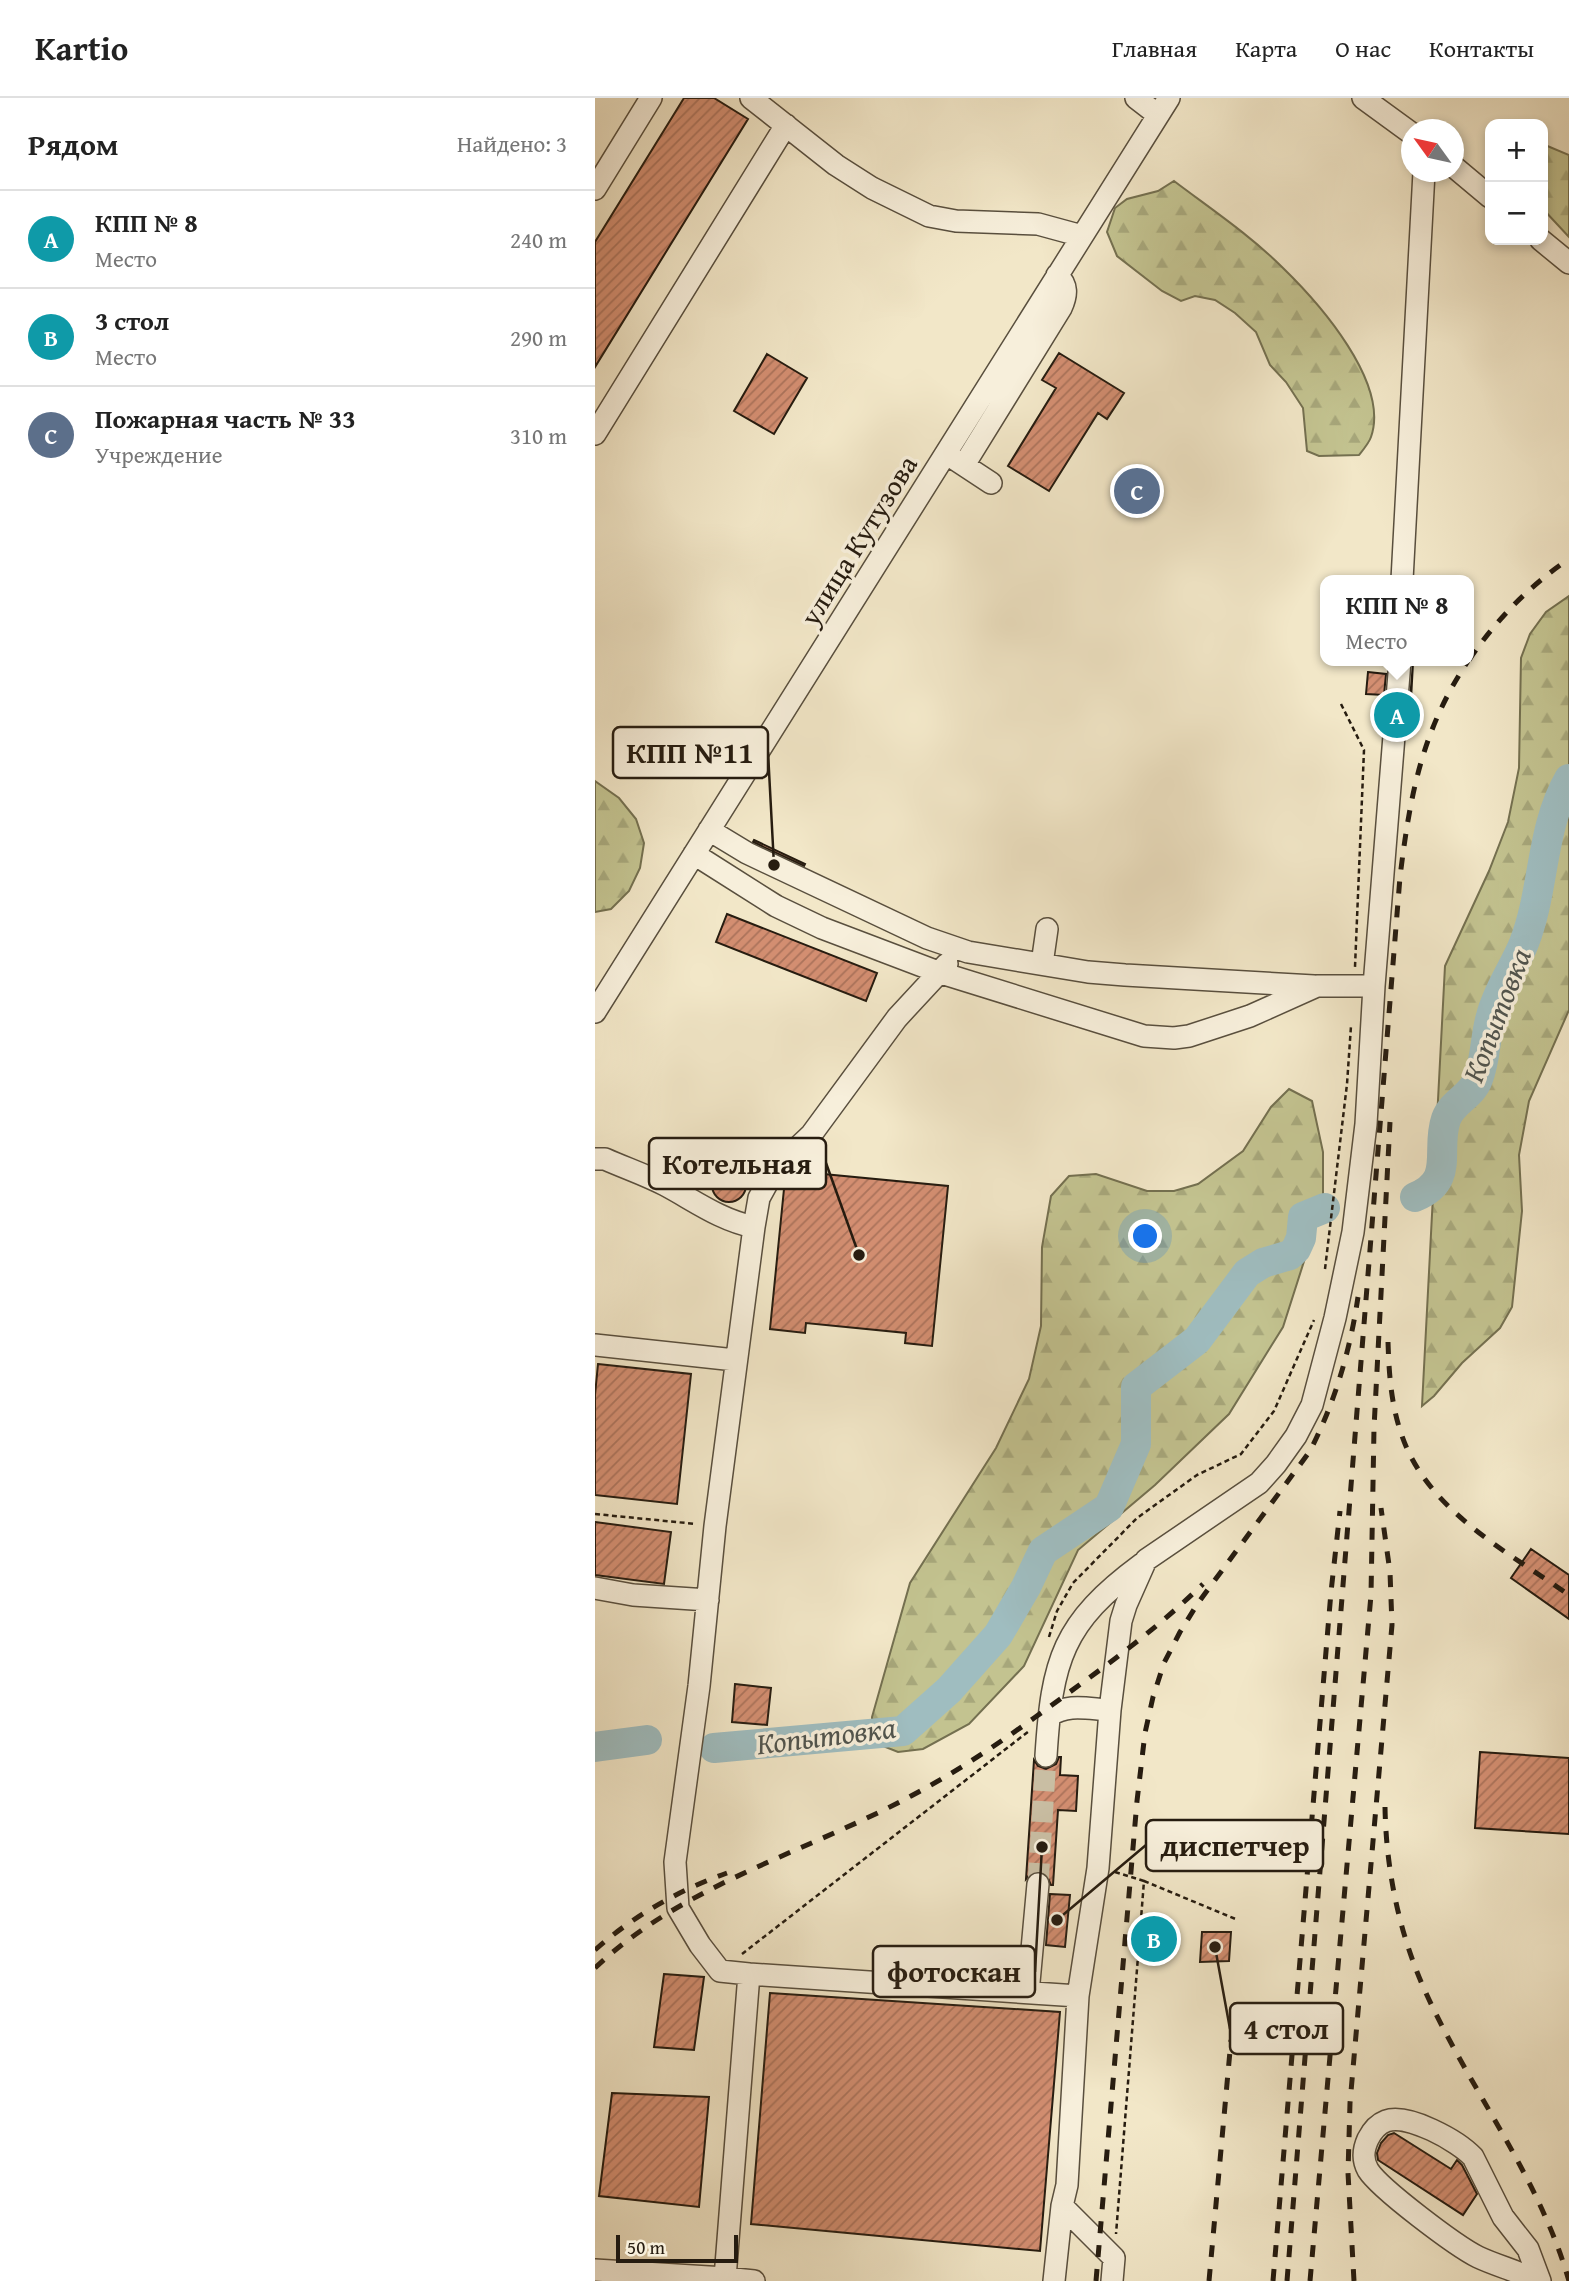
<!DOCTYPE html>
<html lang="ru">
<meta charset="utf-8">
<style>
:root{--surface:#fff;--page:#f6f6f6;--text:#222;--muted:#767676;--line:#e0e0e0;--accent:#8f2418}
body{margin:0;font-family:"Gentium Book Plus",serif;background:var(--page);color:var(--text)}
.controls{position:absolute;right:21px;top:21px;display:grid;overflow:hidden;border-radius:14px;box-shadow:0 4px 10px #0003}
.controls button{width:63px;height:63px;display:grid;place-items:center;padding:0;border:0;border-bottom:2px solid var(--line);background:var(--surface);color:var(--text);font:35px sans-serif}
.compass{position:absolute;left:806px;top:21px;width:63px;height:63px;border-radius:50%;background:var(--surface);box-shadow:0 4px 10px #0003;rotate:303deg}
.scale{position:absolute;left:21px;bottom:18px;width:122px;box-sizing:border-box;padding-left:7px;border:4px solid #261c10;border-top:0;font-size:19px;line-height:24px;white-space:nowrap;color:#261c10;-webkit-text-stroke:5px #f7efdb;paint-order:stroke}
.you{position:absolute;left:551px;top:1139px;width:24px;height:24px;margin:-18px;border:5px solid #fff;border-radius:50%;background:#1a73e8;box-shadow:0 0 0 10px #1a73e833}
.badge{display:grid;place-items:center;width:46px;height:46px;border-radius:50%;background:var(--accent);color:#fff;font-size:23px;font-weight:700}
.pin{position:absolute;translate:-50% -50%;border:4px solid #fff;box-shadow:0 2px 7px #0006}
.popup{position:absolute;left:725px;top:477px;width:154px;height:91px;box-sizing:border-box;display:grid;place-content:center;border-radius:14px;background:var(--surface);filter:drop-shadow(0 2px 5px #0005);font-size:23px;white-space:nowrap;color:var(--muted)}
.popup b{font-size:26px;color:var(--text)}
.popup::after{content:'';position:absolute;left:50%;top:100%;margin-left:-14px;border:14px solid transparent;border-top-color:var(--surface)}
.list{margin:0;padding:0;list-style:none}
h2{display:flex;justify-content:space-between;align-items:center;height:91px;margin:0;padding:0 28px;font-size:30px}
h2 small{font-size:23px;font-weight:400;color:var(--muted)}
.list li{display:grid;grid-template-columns:46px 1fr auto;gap:21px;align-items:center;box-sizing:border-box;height:98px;padding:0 28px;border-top:2px solid var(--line)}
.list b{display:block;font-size:26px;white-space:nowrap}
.list p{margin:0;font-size:23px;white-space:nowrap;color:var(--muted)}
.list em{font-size:23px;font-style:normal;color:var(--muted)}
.map{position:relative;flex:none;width:974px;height:2183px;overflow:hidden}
header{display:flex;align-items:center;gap:42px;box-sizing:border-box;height:98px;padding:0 35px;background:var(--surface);border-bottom:2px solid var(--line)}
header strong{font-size:33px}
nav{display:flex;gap:38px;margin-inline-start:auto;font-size:24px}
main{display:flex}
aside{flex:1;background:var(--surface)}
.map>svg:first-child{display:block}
.forest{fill:url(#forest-firs);stroke:#747050;stroke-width:2}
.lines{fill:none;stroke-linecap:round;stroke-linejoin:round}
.river{stroke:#9fbdc0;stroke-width:30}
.building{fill:url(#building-hatch);stroke:#261c10;stroke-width:2}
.minor-tunnel{stroke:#c9bea3;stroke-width:21;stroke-dasharray:21 10;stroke-linecap:butt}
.minor-casing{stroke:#594f3e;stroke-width:24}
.path{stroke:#261c10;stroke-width:2.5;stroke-dasharray:5 3.5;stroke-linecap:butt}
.minor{stroke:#f7efdb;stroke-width:21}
.rail{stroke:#261c10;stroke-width:5;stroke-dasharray:12 12;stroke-linecap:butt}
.labels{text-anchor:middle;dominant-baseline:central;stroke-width:7;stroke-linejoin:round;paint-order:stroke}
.street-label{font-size:28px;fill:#261c10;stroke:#f7efdb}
.water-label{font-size:30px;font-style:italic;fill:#50544e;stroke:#f7efdb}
.leader{fill:none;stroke:#261c10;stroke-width:2.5}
.callout-dot{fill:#261c10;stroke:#f7efdb;stroke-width:2.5}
.callout{fill:#f7efdb;stroke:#261c10;stroke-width:2.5}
.callout-label{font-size:30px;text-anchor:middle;font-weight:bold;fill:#261c10}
</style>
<header>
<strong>Kartio</strong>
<nav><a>Главная</a><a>Карта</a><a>О нас</a><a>Контакты</a></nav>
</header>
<main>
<aside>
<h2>Рядом<small>Найдено: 3</small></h2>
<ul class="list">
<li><span class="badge" style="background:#0f9aa8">A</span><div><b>КПП № 8</b><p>Место</p></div><em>240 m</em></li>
<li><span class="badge" style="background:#0f9aa8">B</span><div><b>3 стол</b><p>Место</p></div><em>290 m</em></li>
<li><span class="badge" style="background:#5c6f8a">C</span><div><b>Пожарная часть № 33</b><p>Учреждение</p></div><em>310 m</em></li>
</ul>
</aside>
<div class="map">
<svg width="974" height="2183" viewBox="0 0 974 2183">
<defs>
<pattern id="forest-firs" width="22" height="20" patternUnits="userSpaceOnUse" patternTransform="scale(1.75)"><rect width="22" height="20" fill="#c3c390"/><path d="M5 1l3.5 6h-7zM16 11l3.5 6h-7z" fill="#a7a77b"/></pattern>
<pattern id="building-hatch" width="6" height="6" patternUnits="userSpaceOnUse" patternTransform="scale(1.75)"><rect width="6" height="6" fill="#d38e71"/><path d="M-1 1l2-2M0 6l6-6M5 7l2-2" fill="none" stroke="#ab735b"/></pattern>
</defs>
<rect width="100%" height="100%" fill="#f2e7c8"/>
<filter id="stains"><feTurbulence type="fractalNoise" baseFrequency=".00286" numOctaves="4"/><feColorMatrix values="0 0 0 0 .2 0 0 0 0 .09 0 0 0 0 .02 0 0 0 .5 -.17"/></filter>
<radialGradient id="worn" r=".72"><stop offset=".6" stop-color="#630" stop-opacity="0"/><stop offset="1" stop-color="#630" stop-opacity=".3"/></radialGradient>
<path class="forest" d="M950 47 974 57V139L948 111V49Z
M579 83C616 111 655 137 688 170 724 205 795 285 776 339 774 345 768 352 764 357L724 358 712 353 708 310 691 284 675 267 661 234 640 215 620 202 600 198 586 203 567 193 522 158 512 134 520 110 532 101 563 93Z
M974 498V912L934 1003 924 1057 927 1113 917 1209 905 1230 867 1265 839 1298 827 1308 850 868 894 773 913 724 924 670 926 560 935 536 951 514Z
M0 683 24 700 41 721 49 745 45 770 34 793 16 811 0 814Z
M694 991 717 1003 728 1054V1104L688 1229 634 1316 560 1387 483 1452 429 1568 374 1626 328 1651 303 1654 278 1644 277 1619 315 1485 401 1350 434 1281 446 1228 447 1149 456 1098 474 1078 501 1076 552 1093H579L603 1086 648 1053 676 1009Z"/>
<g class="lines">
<path class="river" d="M820 1099C861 1082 840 1053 851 1021 857 1004 877 998 883 981 891 961 890 938 896 918 903 891 919 870 929 845 950 791 945 732 974 681
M0 1649 52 1642
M119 1650 308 1633 354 1592 403 1537 431 1489 448 1453 514 1409 541 1346V1289L602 1242 652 1175 668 1165 695 1157 701 1151 706 1140 708 1119 730 1110"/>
</g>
<path class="building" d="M89 0H119L153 21 0 269V144Z
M464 255 529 295 512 321 503 315 454 393 413 368 461 290 447 282Z
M172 256 212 280 179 336 139 313Z
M818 565 814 638H812Z
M773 574 791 576 789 597 771 596Z
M159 742 210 766 209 768 158 744Z
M132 816 282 875 271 903 121 844Z
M117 1087a17 17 0 1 1 34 0a17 17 0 1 1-34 0Z
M197 1073 353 1088 337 1248 310 1245 311 1235 211 1225 210 1235 175 1231 190 1081Z
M3 1266 96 1276 82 1406 0 1397V1297Z
M0 1424 76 1434 69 1486 0 1477Z
M936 1451 974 1477V1521L916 1480Z
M140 1586 176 1590 172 1627 137 1624Z
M885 1654 974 1660V1736L880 1730Z
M464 1659H466L465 1677 483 1678 481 1713 463 1712 458 1787H456L451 1776 445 1773 437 1774 431 1781 439 1662 443 1668 451 1671 461 1666Z
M455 1796 475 1797 470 1849 451 1847Z
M549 1822 573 1826 569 1859 546 1856Z
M607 1834H636L634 1863 605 1864Z
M69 1876 109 1879 99 1952 59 1949Z
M175 1895 465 1914 445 2153 156 2126Z
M17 1995 114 1999 104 2109 4 2098Z
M799 2035 856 2071 862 2062 867 2067 882 2096 868 2117 783 2062 782 2055 786 2045 793 2037Z"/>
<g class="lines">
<path class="minor-tunnel" d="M443 1786 451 1658"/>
<g class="minor-casing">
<path id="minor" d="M156 0 241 67 277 90 334 118 361 123 443 126 487 138
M541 0 563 17
M768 0 816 35
M858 68 895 99
M0 91 56 0
M946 142 974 165
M0 336 191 27
M358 360 396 385
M369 367 466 210C472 197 473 187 462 177
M807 482 829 74
M114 732 152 755 332 840 373 854 493 874 530 877 719 888
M99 756 181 808 227 830 343 874 549 938 579 940 594 938 655 918 722 888H779
M447 866 452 831
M0 914 574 0
M0 1061H10C30 1070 51 1077 70 1087 100 1103 125 1122 159 1129L164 1100 180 1071 216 1037 302 920 352 866
M0 1247 140 1262
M0 1490 38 1497 113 1502
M454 1618C473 1605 493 1611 515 1612
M451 1658C457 1562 467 1525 547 1466
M154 1876 125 1873 105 1847 83 1810 80 1764 104 1588 120 1428 159 1129
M433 1895 443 1786
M467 2108 519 2160 517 2183
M0 2172 130 2180 154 1876 483 1898
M129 2183 130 2180 159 2183
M459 2183 467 2108 472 2087 483 1898 503 1770 515 1612 526 1523 531 1507 551 1462 664 1385 681 1366 701 1338 717 1307 740 1220 758 1134 771 1026 779 888 805 563
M942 2183C923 2173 902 2168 883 2159 861 2148 785 2091 773 2072 767 2061 768 2052 773 2041 777 2033 783 2026 791 2023 813 2015 863 2043 878 2059L908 2119 933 2151 945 2183"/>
</g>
<path class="path" d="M746 606 769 652 760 869
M730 1171 752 986 756 928
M0 1416 101 1426
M454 1539 462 1513 478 1485 542 1420 602 1377 646 1356 679 1313 719 1222
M520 1774 549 1783 521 2136
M549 1783 643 1822
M147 1856 434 1633"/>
<use href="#minor" class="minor"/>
<path class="rail" d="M874 562C901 522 934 488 974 461
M793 1244C794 1276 796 1307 807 1338 833 1413 913 1454 974 1497
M790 1709C791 1769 803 1830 827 1886 871 1987 943 2075 974 2183
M0 1852C38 1818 84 1792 132 1775
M0 1870C87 1787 212 1754 316 1698 371 1669 422 1633 472 1596 519 1562 566 1527 608 1486
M501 2183 542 1703 550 1635 558 1599 569 1565 585 1534 603 1505 715 1353C740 1304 755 1253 763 1199
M614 2183 636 1942
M678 2183 736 1494 745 1413
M692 2183 805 779C815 697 827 632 873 563
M715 2183 776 1497 779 1330 795 1024
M759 2183 753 2075 755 2005 797 1527 795 1474 786 1410"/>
</g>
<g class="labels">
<g class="street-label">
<text transform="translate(263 442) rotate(-58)">улица Кутузова</text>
</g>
<g class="water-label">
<text transform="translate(901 917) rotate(-69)">Копытовка</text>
<text transform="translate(231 1637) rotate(-7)">Копытовка</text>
</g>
</g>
<path class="leader" d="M179 767L173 654M264 1157L231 1065M462 1822L551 1747M447 1749L440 1874M620 1849L635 1931"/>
<g class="callout-dot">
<circle cx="179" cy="767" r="7"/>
<circle cx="264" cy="1157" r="7"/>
<circle cx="462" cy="1822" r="7"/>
<circle cx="447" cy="1749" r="7"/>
<circle cx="620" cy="1849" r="7"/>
</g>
<g class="callout">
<rect x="18" y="629" width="155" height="51" rx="7"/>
<rect x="54" y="1040" width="177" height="51" rx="7"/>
<rect x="551" y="1722" width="177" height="51" rx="7"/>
<rect x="278" y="1848" width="162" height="51" rx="7"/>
<rect x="635" y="1905" width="113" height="51" rx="7"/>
</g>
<g class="callout-label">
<text x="95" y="665">КПП №11</text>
<text x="142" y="1076">Котельная</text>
<text x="640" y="1758">диспетчер</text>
<text x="359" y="1884">фотоскан</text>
<text x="691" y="1941">4 стол</text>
</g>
<rect width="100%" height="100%" filter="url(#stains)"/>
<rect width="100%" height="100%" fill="url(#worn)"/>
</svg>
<div class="controls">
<button>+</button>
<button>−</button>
</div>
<svg class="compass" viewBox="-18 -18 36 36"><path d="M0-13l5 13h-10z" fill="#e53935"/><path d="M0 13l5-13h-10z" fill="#767676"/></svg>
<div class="scale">50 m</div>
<div class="you"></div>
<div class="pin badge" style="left:802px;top:617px;background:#0f9aa8">A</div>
<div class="popup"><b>КПП № 8</b>Место</div>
<div class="pin badge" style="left:559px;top:1841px;background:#0f9aa8">B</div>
<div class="pin badge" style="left:542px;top:393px;background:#5c6f8a">C</div>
</div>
</main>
